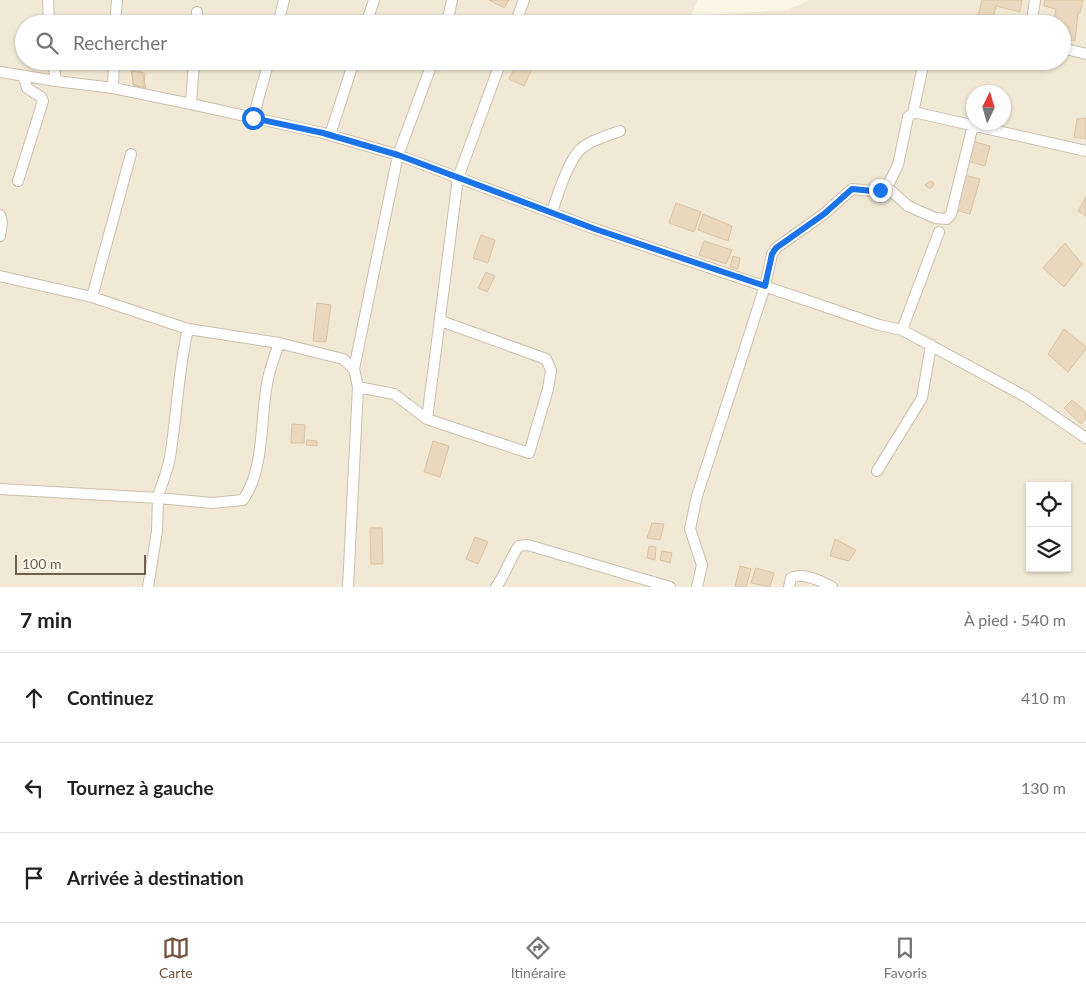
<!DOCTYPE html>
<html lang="fr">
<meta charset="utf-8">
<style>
:root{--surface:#fff;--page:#f6f6f6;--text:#222;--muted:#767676;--line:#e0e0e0;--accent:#73513a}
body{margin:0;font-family:Lato,sans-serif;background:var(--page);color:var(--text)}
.controls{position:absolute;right:15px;bottom:15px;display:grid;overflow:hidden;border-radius:0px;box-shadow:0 1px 4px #0004}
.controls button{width:45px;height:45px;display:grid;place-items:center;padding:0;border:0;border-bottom:1px solid var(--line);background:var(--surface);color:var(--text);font:25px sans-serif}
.compass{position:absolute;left:966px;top:85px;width:45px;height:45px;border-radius:50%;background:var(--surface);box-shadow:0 1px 4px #0004;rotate:5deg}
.scale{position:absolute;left:15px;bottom:12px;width:131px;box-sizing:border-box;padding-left:5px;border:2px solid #70604d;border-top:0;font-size:14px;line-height:18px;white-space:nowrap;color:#70604d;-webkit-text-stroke:4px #fdf9ec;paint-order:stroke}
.stop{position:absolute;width:15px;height:15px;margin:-11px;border:4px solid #1a73e8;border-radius:50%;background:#fff}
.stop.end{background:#1a73e8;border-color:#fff;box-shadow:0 1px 5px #0008}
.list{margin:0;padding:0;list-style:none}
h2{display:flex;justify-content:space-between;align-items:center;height:65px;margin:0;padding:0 20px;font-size:21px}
h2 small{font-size:16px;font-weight:400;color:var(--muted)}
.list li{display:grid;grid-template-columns:32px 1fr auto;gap:15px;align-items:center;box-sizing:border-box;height:90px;padding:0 20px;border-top:1px solid var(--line)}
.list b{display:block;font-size:19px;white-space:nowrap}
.list em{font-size:16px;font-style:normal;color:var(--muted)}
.icon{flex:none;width:28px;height:28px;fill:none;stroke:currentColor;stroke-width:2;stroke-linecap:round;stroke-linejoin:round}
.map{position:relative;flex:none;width:1086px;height:587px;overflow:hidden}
.search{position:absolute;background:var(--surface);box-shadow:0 1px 4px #0004;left:15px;right:15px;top:15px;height:55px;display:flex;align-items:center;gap:12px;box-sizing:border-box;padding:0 18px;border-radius:28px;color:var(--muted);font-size:19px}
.sheet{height:335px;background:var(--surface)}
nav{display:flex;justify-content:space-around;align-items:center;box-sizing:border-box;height:70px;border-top:1px solid var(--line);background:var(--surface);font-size:14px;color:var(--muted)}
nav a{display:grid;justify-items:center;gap:2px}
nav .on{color:var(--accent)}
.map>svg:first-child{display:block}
.residential{fill:#f1e9d5;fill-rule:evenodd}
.building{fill:#ead8be;stroke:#ddc3a2}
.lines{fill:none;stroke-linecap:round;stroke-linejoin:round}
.street-casing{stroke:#cabfad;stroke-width:12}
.street{stroke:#fff;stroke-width:10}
.route{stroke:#1a73e8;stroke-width:6}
</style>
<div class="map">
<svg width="1086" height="587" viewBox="0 0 1086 587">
<rect width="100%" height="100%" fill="#faf6e6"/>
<path class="residential" d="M0 0H698L691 16 787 10 810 0H1086V587H0ZM24 24H1062V61H24ZM974 92H1004V122H974ZM1030 486H1067V568H1030Z"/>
<path class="building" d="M489 0H509L504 8Z
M982 0H1022L1020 12 996 6 992 23 985 19 987 24H972L978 16Z
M1045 0H1083L1080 13H1078L1075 41 1062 38V24H1053L1056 9 1044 6Z
M518 61H532L535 63 524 86 509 79Z
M131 71 142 72 146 88 134 85Z
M132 71 145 73 144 87 133 85Z
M1086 118V139L1074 137 1077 119Z
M972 141 990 146 985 166 967 161Z
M964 175 980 179 970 214 955 210Z
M930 181 933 182 934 185 930 189 925 185Z
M1086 197V216L1078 211Z
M676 203 701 212 694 232 669 223Z
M703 214 732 226 728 241 698 230Z
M481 235 495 240 488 263 473 258Z
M704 241 732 250 726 264 699 255Z
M1065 243 1082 264 1064 287 1043 268Z
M733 256 740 258 738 269 730 267Z
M486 272 495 276 487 292 478 288Z
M317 303 331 305 326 342 313 341Z
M1064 329 1086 347V349L1068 372 1048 354Z
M1072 400 1086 412V418L1081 424 1064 408Z
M292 424 305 425 304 443H291Z
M307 440 317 441V446L306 445Z
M433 441 449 446 440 477 424 472Z
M652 523 664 524 660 540 647 538Z
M370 528H382L383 564H371Z
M475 537 488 542 478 564 466 559Z
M835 539 856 550 849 561 830 556Z
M649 546 656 547 655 560 647 558Z
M662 551 672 553 670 563 660 560Z
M740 566 751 569 746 587H735Z
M756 568 774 573 770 587 751 583Z"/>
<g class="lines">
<g class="street-casing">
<path id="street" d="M48 0 49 24
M115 24 117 0
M196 24 197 12
M278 24 284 0
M366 24 374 0
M447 24 452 0
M515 24 524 0
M935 24H944
M1034 24 1033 14 1035 0
M1062 48 1086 54
M53 61 56 81
M0 72 56 81 113 88 191 104 323 133 398 155 595 229 832 309 879 325 902 330 1026 397 1086 438
M113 88 114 61
M191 104 194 61
M913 113 924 61
M253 118 269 61
M330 135 354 61
M18 181 43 101 41 97 27 88 24 77
M887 187 908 206 935 218 947 219 951 214 973 125
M552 212C557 196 567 165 578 152 587 141 607 136 620 131
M0 215 2 223 0 236
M0 276 92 297 188 329 279 343 343 359 354 369 358 387 348 587
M92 297 131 154
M902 330 939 232
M354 369 398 155 433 61
M358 387 394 394 427 419 529 453 548 389 551 370 546 359 441 321
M427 419 458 178 501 61
M877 471 922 398 931 345
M0 489 158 498C161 484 168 471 170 457 177 415 178 371 188 329
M148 587 157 531 158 498 212 503 243 500C265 468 260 421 267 384 269 370 275 356 279 343
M496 587C506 574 509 559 519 546L528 545 670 587
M697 587 702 565 690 529 697 496 765 286 772 254 776 248 824 214 852 189 873 191 887 187 898 165 908 117 913 113H918L1086 151
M789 587 791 578C803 572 821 581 832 587"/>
</g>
<use href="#street" class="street"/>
</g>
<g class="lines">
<path class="route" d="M253 118 323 133 398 155 595 229 765 286 772 254 776 248 824 214 852 189 873 191 880 190"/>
</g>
</svg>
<div class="controls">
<button><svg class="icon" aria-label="locate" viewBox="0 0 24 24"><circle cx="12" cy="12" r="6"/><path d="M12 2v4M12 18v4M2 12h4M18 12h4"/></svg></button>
<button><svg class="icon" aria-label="layers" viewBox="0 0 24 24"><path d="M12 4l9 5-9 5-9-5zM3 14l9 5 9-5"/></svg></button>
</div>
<svg class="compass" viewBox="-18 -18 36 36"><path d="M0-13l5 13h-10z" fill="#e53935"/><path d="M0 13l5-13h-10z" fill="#767676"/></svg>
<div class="scale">100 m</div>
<div class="stop" style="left:253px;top:118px"></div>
<div class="stop end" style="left:880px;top:190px"></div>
<div class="search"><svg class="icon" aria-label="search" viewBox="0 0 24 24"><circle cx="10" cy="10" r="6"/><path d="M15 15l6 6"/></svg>Rechercher</div>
</div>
<section class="sheet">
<h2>7 min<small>À pied · 540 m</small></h2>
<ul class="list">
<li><svg class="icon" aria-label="ahead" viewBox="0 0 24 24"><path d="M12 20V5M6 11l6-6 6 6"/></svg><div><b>Continuez</b></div><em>410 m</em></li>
<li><svg class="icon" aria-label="left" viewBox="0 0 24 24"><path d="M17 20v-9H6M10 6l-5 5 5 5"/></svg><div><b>Tournez à gauche</b></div><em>130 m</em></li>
<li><svg class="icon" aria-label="arrive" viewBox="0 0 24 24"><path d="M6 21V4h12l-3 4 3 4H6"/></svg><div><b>Arrivée à destination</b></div></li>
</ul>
</section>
<nav>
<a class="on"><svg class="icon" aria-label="map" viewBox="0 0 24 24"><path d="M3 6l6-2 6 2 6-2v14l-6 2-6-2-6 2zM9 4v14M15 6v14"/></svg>Carte</a>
<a><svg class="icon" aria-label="directions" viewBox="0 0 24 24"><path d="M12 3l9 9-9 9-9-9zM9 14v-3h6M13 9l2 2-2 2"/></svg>Itinéraire</a>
<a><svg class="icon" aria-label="saved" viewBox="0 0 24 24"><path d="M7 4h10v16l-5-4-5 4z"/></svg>Favoris</a>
</nav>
